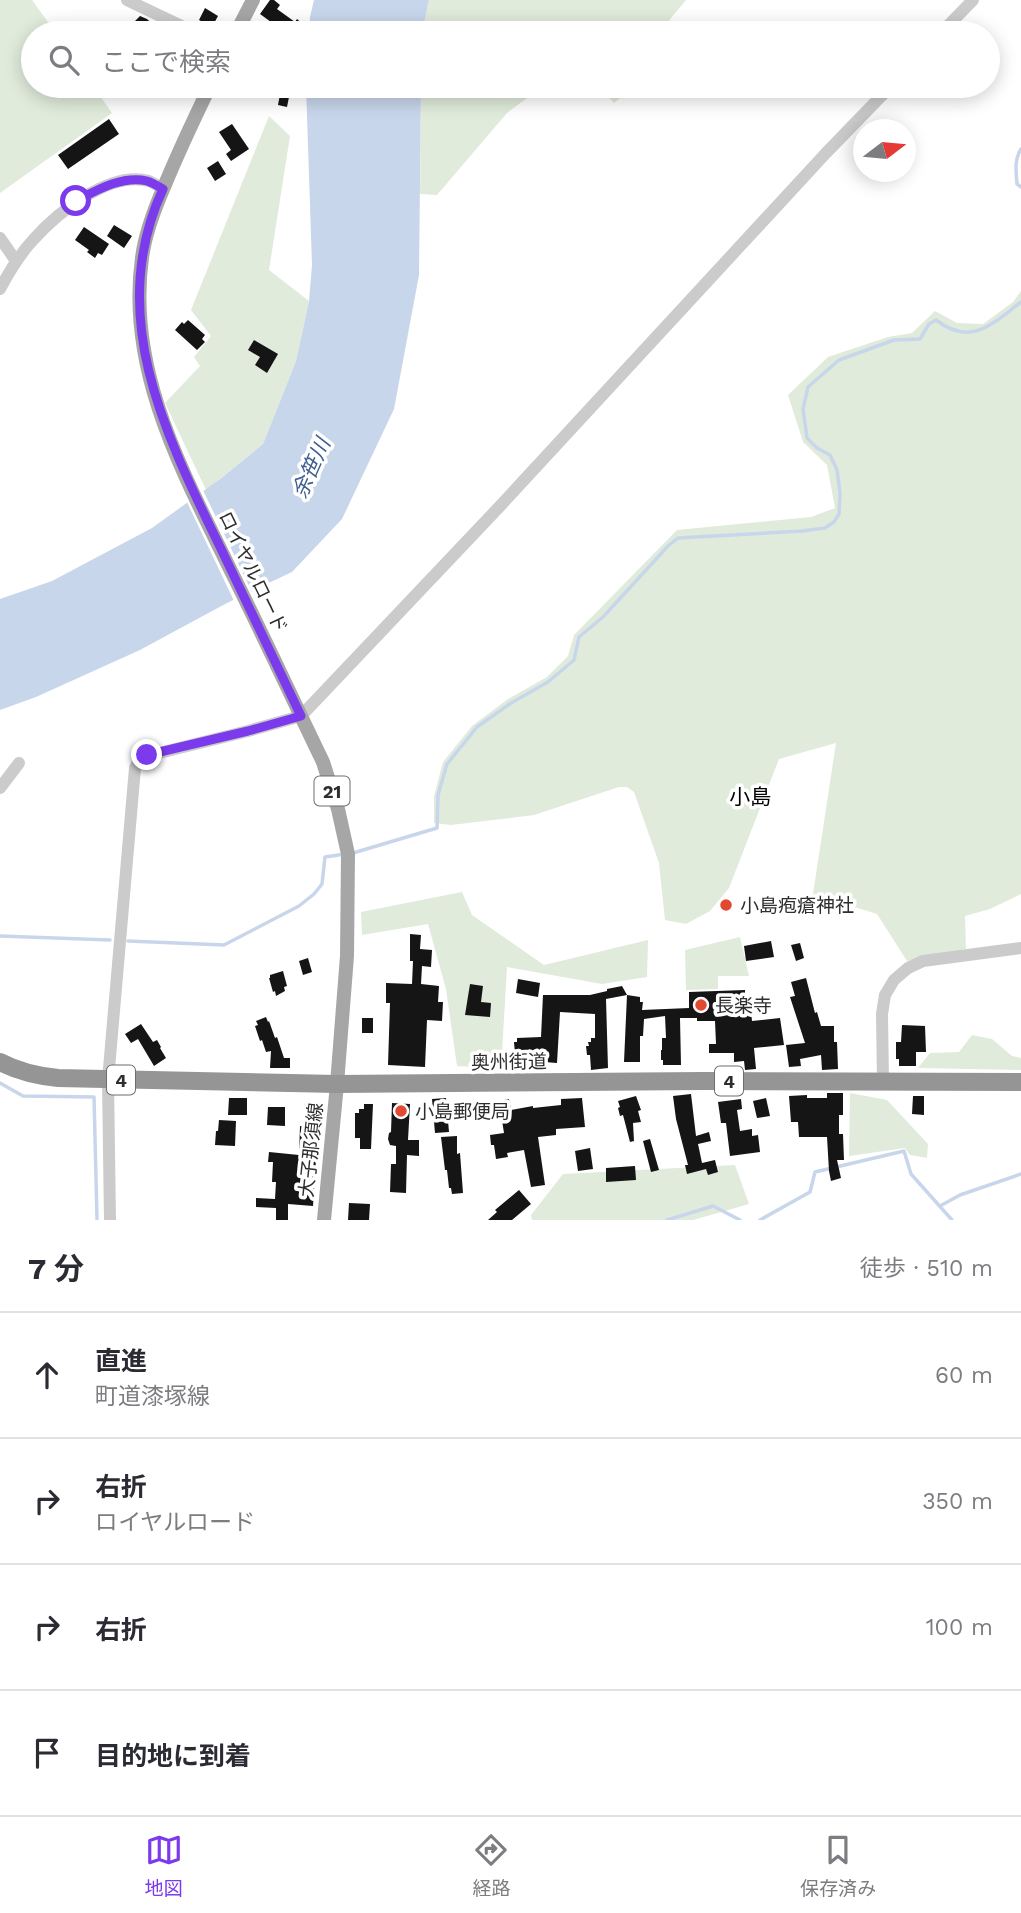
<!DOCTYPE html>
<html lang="ja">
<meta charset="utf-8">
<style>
:root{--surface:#fff;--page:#f2f2f3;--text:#2b2b33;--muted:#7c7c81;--line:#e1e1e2;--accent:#7c3aed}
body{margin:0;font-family:"Work Sans","Noto Sans JP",sans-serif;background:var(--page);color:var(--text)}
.compass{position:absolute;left:853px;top:119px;width:63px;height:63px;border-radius:50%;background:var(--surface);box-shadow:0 4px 18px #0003;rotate:74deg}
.stop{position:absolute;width:21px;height:21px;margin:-16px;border:5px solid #7c3aed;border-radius:50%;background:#fff}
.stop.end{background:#7c3aed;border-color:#fff;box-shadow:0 2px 7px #0008}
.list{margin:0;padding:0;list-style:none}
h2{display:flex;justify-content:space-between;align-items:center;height:91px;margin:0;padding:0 28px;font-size:30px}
h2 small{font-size:23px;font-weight:400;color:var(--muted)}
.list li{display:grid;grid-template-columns:46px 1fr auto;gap:21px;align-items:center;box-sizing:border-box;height:126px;padding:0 28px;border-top:2px solid var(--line)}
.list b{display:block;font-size:26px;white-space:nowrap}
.list p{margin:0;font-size:23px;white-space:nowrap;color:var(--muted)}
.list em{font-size:23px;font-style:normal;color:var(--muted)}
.icon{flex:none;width:38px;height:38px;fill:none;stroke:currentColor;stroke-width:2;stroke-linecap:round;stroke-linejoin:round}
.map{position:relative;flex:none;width:1021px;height:1220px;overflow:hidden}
.search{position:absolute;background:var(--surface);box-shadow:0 4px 18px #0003;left:21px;right:21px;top:21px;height:77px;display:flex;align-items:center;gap:18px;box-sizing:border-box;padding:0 24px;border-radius:38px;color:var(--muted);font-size:26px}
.sheet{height:595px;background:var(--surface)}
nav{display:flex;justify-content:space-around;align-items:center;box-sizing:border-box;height:98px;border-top:2px solid var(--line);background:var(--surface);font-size:19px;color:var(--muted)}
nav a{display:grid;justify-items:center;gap:4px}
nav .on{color:var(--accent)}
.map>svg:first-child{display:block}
.green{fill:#e0ebdb}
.water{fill:#c8d6eb}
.pier{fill:#fff}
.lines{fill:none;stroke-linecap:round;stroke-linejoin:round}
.stream{stroke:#c8d6eb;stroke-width:3.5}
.building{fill:#151515}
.minor{stroke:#cbcbcb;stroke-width:12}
.major{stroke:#a6a6a6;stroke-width:14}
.highway{stroke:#959595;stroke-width:18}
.route{stroke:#7c3aed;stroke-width:9}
.poi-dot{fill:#e24932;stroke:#fff;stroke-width:2.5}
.labels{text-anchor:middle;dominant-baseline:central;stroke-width:7;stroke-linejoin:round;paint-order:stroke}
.shield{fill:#fff;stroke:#6d6d6d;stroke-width:2}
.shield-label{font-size:18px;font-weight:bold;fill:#2e2e2e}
.street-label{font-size:19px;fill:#2e2e2e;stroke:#fff}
.poi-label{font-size:19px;fill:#2e2e2e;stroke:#fff;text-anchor:start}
.water-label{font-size:21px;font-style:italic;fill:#3d5e8e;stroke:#fff}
.neighbourhood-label{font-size:21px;fill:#000;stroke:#fff}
</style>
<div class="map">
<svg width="1021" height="1220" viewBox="0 0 1021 1220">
<rect width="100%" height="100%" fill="#fff"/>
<path class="green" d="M0 0H32L56 33H33V86H93L112 113 0 193Z
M429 0H686L667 23V33H422Z
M421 86H543L507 113 437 195 420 194Z
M599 86H635L614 103Z
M269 116 290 136 269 270 309 301 296 361 263 444 206 490 165 403 200 366 194 357 211 336 191 310Z
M1021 291V894L990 909 965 916 966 949 907 961 877 914 813 894 836 743 779 759 729 888 710 911 686 924 665 920 659 863 634 792 627 787H619L534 815 451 825 434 823V796L443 762 472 726 508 699 547 677 568 656 574 635 677 530 811 517 835 508 827 465 803 442 788 395 828 357 888 337 912 333 935 311 957 323 983 324 1013 302Z
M462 892 472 915 544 965 648 940 647 977 602 984 507 967 501 1069 457 1066 446 989 428 924 362 935 361 912Z
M740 937 749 976H718V989L686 990 685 950Z
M972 1035 992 1039 1012 1056 1021 1058V1070L918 1068 930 1053 959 1052Z
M850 1093 887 1100 928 1144 927 1158 910 1155 905 1148 849 1156Z
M735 1165 749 1204 693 1220H532L531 1215 563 1174Z"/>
<path class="water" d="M314 0H429L422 33H309L310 17Z
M306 86H421L419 275 394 409 342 519 292 572 227 603 140 650 36 697 0 710V599L52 581 152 528 220 479 263 444 296 361 309 301 312 265Z"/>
<path class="pier" d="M202 488 253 594 235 603 186 500Z"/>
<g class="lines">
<path class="stream" d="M1021 149C1014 160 1016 171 1017 184L1021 187
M353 853 437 828 438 795 447 764 477 727 511 703 548 682 574 660 579 637 603 617 668 546 678 538 802 531 825 528 834 522 839 514 840 493 837 470 830 455 817 448 807 438 803 409 808 387 839 360 894 340 920 339 929 324 936 320C971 347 992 324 1021 302
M0 936 110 940
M128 941 224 945 299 906 314 894 322 884 325 857 345 854
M0 1083 23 1096 94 1097 97 1219
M940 1206 960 1195 1021 1174
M667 1220 713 1206 740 1220
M760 1220 810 1192 815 1172 904 1151 911 1174 952 1220"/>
</g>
<path class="building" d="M270 0H274L280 5 277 9 295 22 297 19 305 26 300 33H286L260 14Z
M205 8 218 16 212 27 199 20Z
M140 16 147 19 162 33H142L137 29 139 26 134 22Z
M281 89 290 92 287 107 278 105Z
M109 119 119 134 68 169 58 155Z
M232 124 249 149 231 161 226 154 231 150 219 132Z
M218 161 226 174 215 181 207 168Z
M114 225 132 236 124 248 107 236Z
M84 227 109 244 102 255 98 253 95 258 87 252 89 250 75 240Z
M188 320 205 335 202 339 205 342 197 350 175 330 182 322 184 324Z
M254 340 278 354 267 373 255 365 260 357 248 350Z
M410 934 421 935 420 949 432 950 431 967 422 966 421 984 439 986 438 1002H443L442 1021 427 1020 425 1067 388 1065 390 1003H386V983L412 984 413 961H410Z
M771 941 774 957 746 961 744 946Z
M800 943 804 958 796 961 791 945Z
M308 958 312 972 303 975 299 961Z
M283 971 287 986 284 987 285 991 276 996 275 991 273 992 269 978H270V975Z
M806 978 815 1013 817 1012 821 1026H834V1042H837L838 1069 822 1070 821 1055 800 1059 801 1066 789 1067 786 1045 805 1043 790 997 795 996 791 982Z
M518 979 540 983 538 997 516 993Z
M470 984 483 986 481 1002 491 1003 490 1017 465 1015Z
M622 986 627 995 606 999 608 1068 591 1070 590 1055H587L586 1046H589L588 1042H591V1038H595V1014L560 1012 557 1063 532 1061V1064L516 1065 514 1042H517V1038L541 1037 543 995H590L607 991V989Z
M745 990V1012L751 1011 752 1021 780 1018 784 1045 754 1048 756 1069 745 1070 744 1061 734 1062V1053H709V1044H716L715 1021H697V1018H680L681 1065H663V1060H661V1050H662V1038H666L665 1016 644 1019 643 1036H640V1062H624L627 995 640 997V1002H643L642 1010 689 1008V992Z
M266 1017 268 1022 269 1021 275 1038 277 1037 284 1058H290V1068H270L271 1051 266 1052 262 1040 260 1041 255 1026 258 1025 256 1021Z
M362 1018H373V1033H362Z
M141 1024 153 1042 157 1040 161 1047 160 1048 166 1058 154 1066 138 1039 131 1043 125 1034Z
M902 1025 925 1026 926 1052H916V1066H899V1059H896V1042H901Z
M827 1093H843V1115H839V1134H843L844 1160H837L841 1178 831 1181 829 1171 827 1137H799L798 1122H791L789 1096 807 1095V1098H827Z
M691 1094 696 1136 709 1132 711 1141 698 1144 702 1163 715 1160 718 1172 708 1175 706 1169 687 1174 685 1165H688L676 1119 673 1096Z
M636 1096 641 1110 638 1111 641 1122 633 1123 634 1141 630 1142 623 1115 620 1116 618 1108 620 1107 618 1101Z
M913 1096H924V1115L912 1114Z
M229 1098H247V1115H228Z
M446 1098 449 1132 435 1133 432 1099Z
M582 1098 585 1127 556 1129V1135L538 1137 545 1185 531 1187 524 1150 507 1153 508 1157 496 1159 494 1145H491L490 1135 504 1133 499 1101 509 1099 511 1110 533 1106V1108L561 1105V1099Z
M766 1098 770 1116 757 1118 753 1101Z
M741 1099 742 1109 737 1110 740 1131 752 1129V1136L758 1135 760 1152 730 1156 726 1123H721L718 1102Z
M392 1103 410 1104 408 1140H419V1156L407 1155 406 1193 390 1192 391 1164H396V1146L390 1145 388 1139 389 1133 391 1132Z
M364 1104H373L371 1149H360V1138H355V1113H359V1109H364Z
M268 1107H285V1126L267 1125Z
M219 1120 236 1121 235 1146 215 1145 216 1131H218Z
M300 1126 314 1127 313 1142 317 1143 313 1206 288 1204V1220H276V1208L256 1207V1198L275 1199 276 1182H272L273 1162H268L269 1152 299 1155Z
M457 1136V1154L460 1153 463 1193 452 1194 451 1188H449L447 1170H445L441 1137Z
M650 1139 659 1170 651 1172 643 1141Z
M590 1148 593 1169 578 1171 575 1151Z
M635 1166 636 1180 606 1182V1168Z
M519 1190 531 1204 512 1220H488L497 1212 495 1210Z
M349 1203 370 1204 369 1220H348Z"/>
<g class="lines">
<path class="minor" d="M127 0 196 33
M941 33 973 0
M0 238 16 261
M0 289C9 272 19 255 33 240 57 213 110 170 149 181 153 183 159 186 163 189
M0 788 19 763
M883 1082 882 1014 885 995 894 980 908 968 923 961 1021 948
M110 1220 108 1080 135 768 139 760 147 756 248 731 301 716 501 505 826 153 891 86"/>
<path class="major" d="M236 33 253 0
M210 86C194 119 178 153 164 187 154 210 145 233 142 258 126 373 185 476 233 575 264 637 293 700 323 762L338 809 348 854 347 956 337 1084 324 1220"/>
<path class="highway" d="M0 1062C19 1072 37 1076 58 1078L337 1084 704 1081 1021 1082"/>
</g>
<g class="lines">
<path class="route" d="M76 201C97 190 123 175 147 181 153 183 158 186 163 189 104 316 167 438 223 553 249 607 275 661 301 716L248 731 147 755"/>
</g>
<g class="poi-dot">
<circle cx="726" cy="905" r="7"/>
<circle cx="701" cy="1005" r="7"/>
<circle cx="401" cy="1111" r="7"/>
</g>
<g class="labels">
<g class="shield">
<rect x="314.5" y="776.5" width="35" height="29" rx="5"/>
<rect x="107" y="1065.5" width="28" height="29" rx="5"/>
<rect x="715" y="1066.5" width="28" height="29" rx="5"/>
</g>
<g class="shield-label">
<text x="332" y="791">21</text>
<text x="121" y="1080">4</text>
<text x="729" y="1081">4</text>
</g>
<g class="street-label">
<text transform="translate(253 572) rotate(64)">ロイヤルロード</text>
<text transform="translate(509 1062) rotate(-1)">奥州街道</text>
<text transform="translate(311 1150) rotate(-84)">大子那須線</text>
</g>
<g class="poi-label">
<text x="740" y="905">小島疱瘡神社</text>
<text x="715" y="1005">長楽寺</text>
<text x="415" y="1111">小島郵便局</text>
</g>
<g class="water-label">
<text transform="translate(311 468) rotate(-66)">余笹川</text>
</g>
<g class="neighbourhood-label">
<text x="750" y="796">小島</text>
</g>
</g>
</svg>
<svg class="compass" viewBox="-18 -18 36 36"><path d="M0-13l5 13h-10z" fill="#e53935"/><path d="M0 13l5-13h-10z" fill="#7c7c81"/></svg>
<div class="stop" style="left:76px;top:201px"></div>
<div class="stop end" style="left:147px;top:755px"></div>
<div class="search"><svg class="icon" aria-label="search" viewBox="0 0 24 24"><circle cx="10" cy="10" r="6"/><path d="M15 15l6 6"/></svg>ここで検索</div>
</div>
<section class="sheet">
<h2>7 分<small>徒歩 · 510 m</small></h2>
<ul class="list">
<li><svg class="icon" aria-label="ahead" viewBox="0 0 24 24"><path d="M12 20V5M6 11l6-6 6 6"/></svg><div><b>直進</b><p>町道漆塚線</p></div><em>60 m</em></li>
<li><svg class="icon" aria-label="right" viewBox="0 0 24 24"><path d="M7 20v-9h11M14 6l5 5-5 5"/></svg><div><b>右折</b><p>ロイヤルロード</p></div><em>350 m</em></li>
<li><svg class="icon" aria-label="right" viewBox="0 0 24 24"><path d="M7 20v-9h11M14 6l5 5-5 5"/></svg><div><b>右折</b></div><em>100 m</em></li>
<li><svg class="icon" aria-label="arrive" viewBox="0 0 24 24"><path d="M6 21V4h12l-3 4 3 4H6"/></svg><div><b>目的地に到着</b></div></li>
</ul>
</section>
<nav>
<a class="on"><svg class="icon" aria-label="map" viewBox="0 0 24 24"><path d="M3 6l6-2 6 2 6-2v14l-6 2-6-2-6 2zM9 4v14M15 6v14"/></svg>地図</a>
<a><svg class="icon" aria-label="directions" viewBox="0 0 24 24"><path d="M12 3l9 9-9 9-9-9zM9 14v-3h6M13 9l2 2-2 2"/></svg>経路</a>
<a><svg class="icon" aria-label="saved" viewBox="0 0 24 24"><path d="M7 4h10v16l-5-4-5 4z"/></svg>保存済み</a>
</nav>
